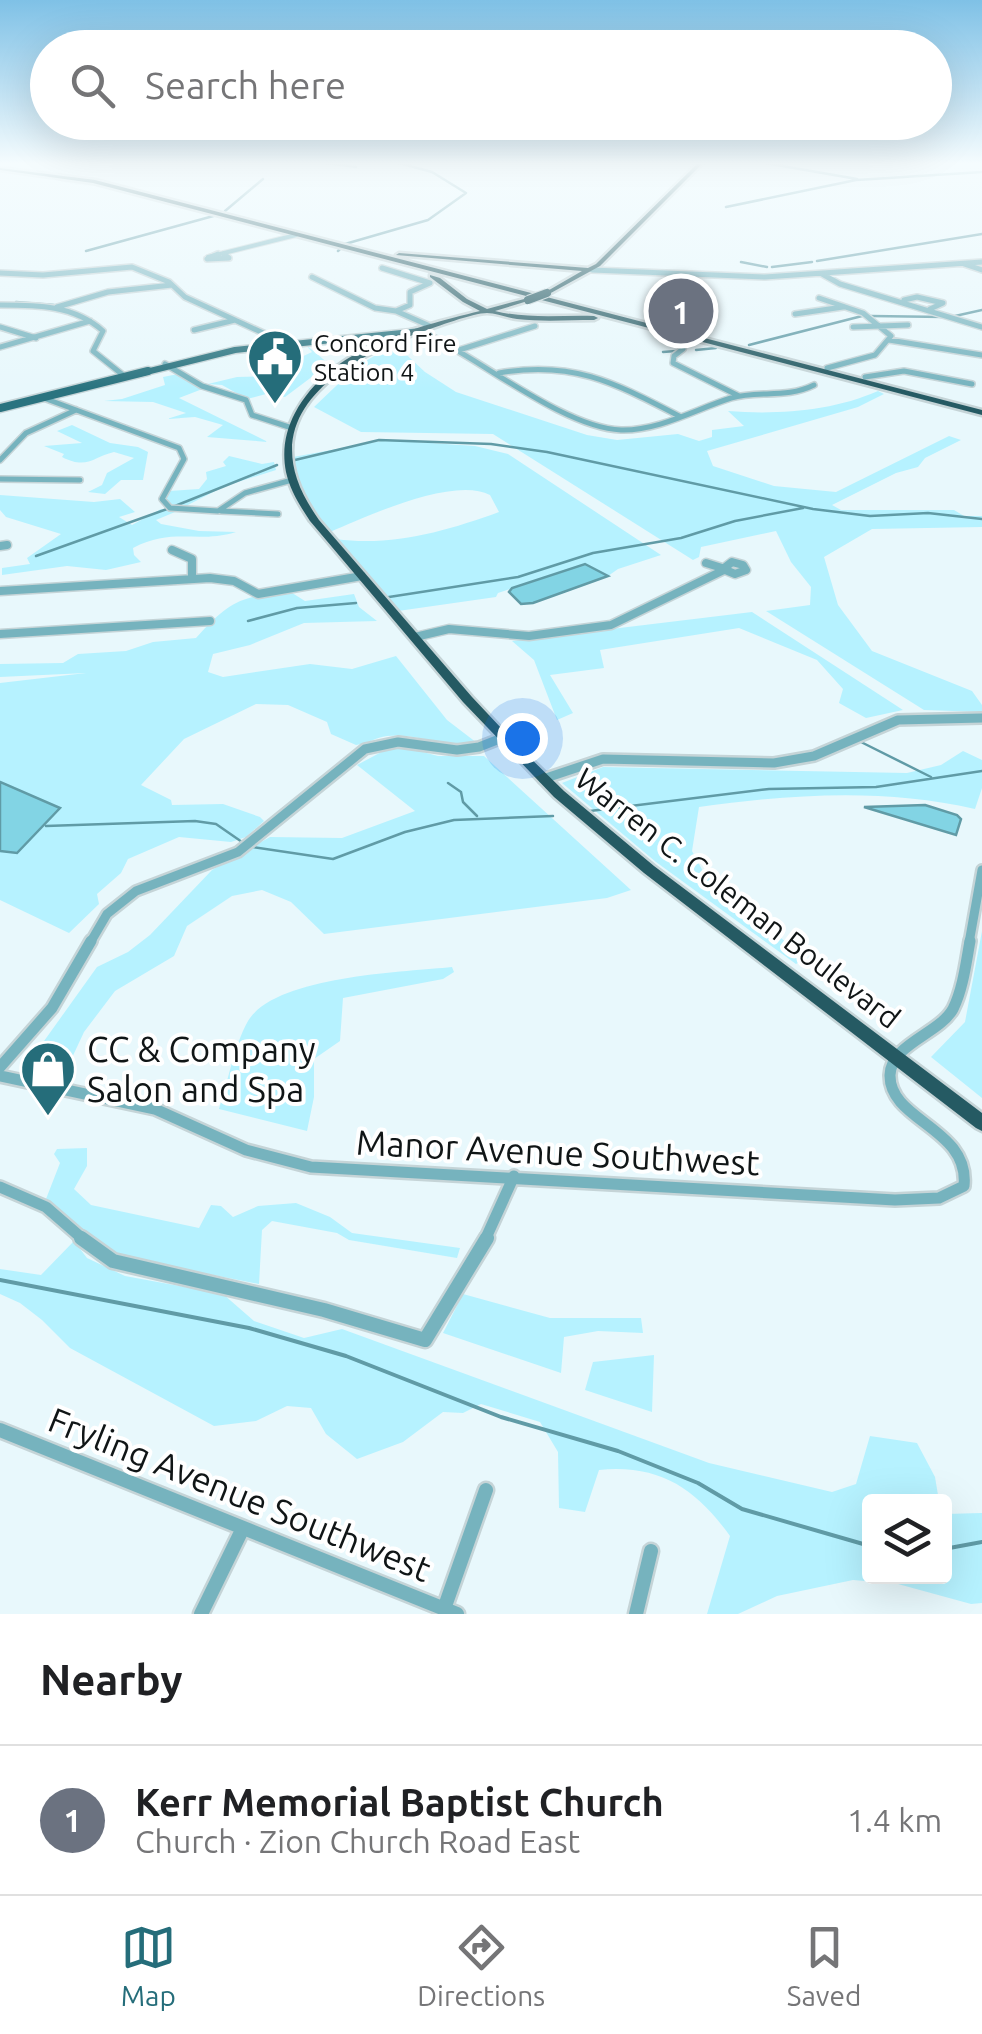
<!DOCTYPE html>
<meta charset="utf-8">
<style>
:root{--surface:#fff;--page:#f6f6f6;--text:#202124;--muted:#757577;--line:#e0e0e0;--accent:#256d7a}
body{margin:0;font-family:Ubuntu,sans-serif;background:var(--page);color:var(--text)}
.controls{position:absolute;right:30px;bottom:30px;display:grid;overflow:hidden;border-radius:10px;box-shadow:0 10px 40px #0002}
.controls button{width:90px;height:90px;display:grid;place-items:center;padding:0;border:0;border-bottom:2px solid var(--line);background:var(--surface);color:var(--text);font:50px sans-serif}
.you{position:absolute;left:522px;top:738px;width:35px;height:35px;margin:-25px;border:8px solid #fff;border-radius:50%;background:#1a73e8;box-shadow:0 0 0 15px #1a73e833}
.badge{display:grid;place-items:center;width:65px;height:65px;border-radius:50%;background:var(--accent);color:#fff;font-size:32px;font-weight:700}
.pin{position:absolute;translate:-50% -50%;border:5px solid #fff;box-shadow:0 2px 10px #0006}
.list{margin:0;padding:0;list-style:none}
h2{display:flex;justify-content:space-between;align-items:center;height:130px;margin:0;padding:0 40px;font-size:42px}
h2 small{font-size:32px;font-weight:400;color:var(--muted)}
.list li{display:grid;grid-template-columns:65px 1fr auto;gap:30px;align-items:center;box-sizing:border-box;height:150px;padding:0 40px;border-top:2px solid var(--line)}
.list b{display:block;font-size:38px;white-space:nowrap}
.list p{margin:0;font-size:32px;white-space:nowrap;color:var(--muted)}
.list em{font-size:32px;font-style:normal;color:var(--muted)}
.icon{flex:none;width:55px;height:55px;fill:none;stroke:currentColor;stroke-width:2;stroke-linecap:round;stroke-linejoin:round}
.map{position:relative;flex:none;width:982px;height:1614px;overflow:hidden}
.search{position:absolute;background:var(--surface);box-shadow:0 10px 40px #0002;left:30px;right:30px;top:30px;height:110px;display:flex;align-items:center;gap:25px;box-sizing:border-box;padding:0 35px;border-radius:55px;color:var(--muted);font-size:38px}
.sheet{height:280px;background:var(--surface)}
nav{display:flex;justify-content:space-around;align-items:center;box-sizing:border-box;height:140px;border-top:2px solid var(--line);background:var(--surface);font-size:28px;color:var(--muted)}
nav a{display:grid;justify-items:center;gap:5px}
nav .on{color:var(--accent)}
.map>svg:first-child{display:block}
.green{fill:#b6f2ff}
.water{fill:#82d4e4;stroke:#609ba6;stroke-width:2.5}
.lines{fill:none;stroke-linecap:round;stroke-linejoin:round}
.stream-far1{stroke:#609ba6;stroke-width:2.5}
.stream{stroke:#609ba6;stroke-width:4}
.minor-far5-casing{stroke:#c5d4d7;stroke-width:6}
.minor-far4-casing{stroke:#c5d4d7;stroke-width:8}
.minor-far3-casing{stroke:#c5d4d7;stroke-width:11}
.minor-far2-casing{stroke:#c5d4d7;stroke-width:14}
.minor-far1-casing{stroke:#c5d4d7;stroke-width:16}
.minor-casing{stroke:#c5d4d7;stroke-width:19}
.major-far1-casing{stroke:#c5d4d7;stroke-width:9}
.major-casing{stroke:#c5d4d7;stroke-width:11}
.highway-casing{stroke:#c5d4d7;stroke-width:5}
.minor-far5{stroke:#76b3be;stroke-width:4}
.minor-far4{stroke:#76b3be;stroke-width:5}
.minor-far3{stroke:#76b3be;stroke-width:8}
.minor-far2{stroke:#76b3be;stroke-width:9}
.minor-far1{stroke:#76b3be;stroke-width:11}
.minor{stroke:#76b3be;stroke-width:14}
.major-far1{stroke:#2a737f;stroke-width:6}
.major{stroke:#2a737f;stroke-width:8}
.highway{fill:#255a63;fill-rule:evenodd}
.highway-bridge-casing{stroke:#c5d4d7;stroke-width:10;stroke-linecap:butt}
.highway-bridge{stroke:#255a63;stroke-width:8}
.labels{text-anchor:middle;dominant-baseline:central;stroke-width:8;stroke-linejoin:round;paint-order:stroke}
.far-poi-label{font-size:25px;fill:#101516;stroke:#fff;text-anchor:start}
.street-label{font-size:30px;fill:#101516;stroke:#fff}
.near-poi-label{font-size:35px;fill:#101516;stroke:#fff;text-anchor:start}
.near-street-label{font-size:35px;fill:#101516;stroke:#fff}
</style>
<div class="map">
<svg width="982" height="1614" viewBox="0 0 982 1614">
<rect width="100%" height="100%" fill="#e8f8fc"/>
<path class="green" d="M305 344 329 364 285 397 266 394 247 399 222 385 208 384 237 377 283 376 293 361 312 352Z
M395 344 425 372 456 392 587 435 617 440 678 434 699 441 712 437V430L744 426 728 411C777 415 833 411 878 391L884 394 858 407 707 451 713 466 774 486 836 492 949 436 961 440 925 458 918 467 896 473 832 505 841 510H954L964 516H982V527L872 529 824 557 838 605 872 651 972 691 982 705V712L924 710 766 611 810 605 811 587 791 562 776 531 701 547 699 557 693 560 493 434 361 432 314 407 357 366Z
M178 374 205 388 179 398 268 442 207 437 223 425 195 417 167 419 186 413 153 402 104 401 122 399 165 385 163 377Z
M72 425 110 443 138 447 148 452 143 480H121L105 494 88 492 102 485 107 473 134 458 114 452C93 457 87 470 62 457L64 454 44 446 82 443 57 431Z
M387 440 475 446 508 454 661 555 618 569 608 576 585 564 498 593 496 597 398 611 336 539C391 547 447 531 499 512L490 495C454 476 367 516 330 532L300 488 293 457Z
M229 456 262 464 274 462 276 470 225 486 180 509 165 501 169 491 199 489 207 479 206 472 226 466 223 462Z
M0 495 94 502 120 499 135 512 119 517 132 525 161 509 175 512 156 520 161 524 199 531 236 532C197 544 173 527 133 548L134 555 141 562 106 570 67 566 2 575V568L30 564 27 558 61 534 6 517 0 510Z
M289 591 305 601 354 594 359 607 377 621 304 623 250 645 213 654 208 672 223 677 310 664 352 669 396 656 447 720 477 743C446 750 419 732 387 736 376 737 368 744 356 745L331 734 327 722 288 705 256 704 184 739 141 785 171 800 172 805 223 804 260 817 264 821 246 837 231 842 179 837 128 859 121 873 97 894 99 904 69 933 0 900V683L86 673 0 677V664L63 663 78 654 126 651 153 642 196 638C231 600 238 598 289 591Z
M752 612 903 710 866 718 839 703 843 689 817 660 739 628 600 650 604 668 550 675 573 713 557 720 534 660 512 641Z
M404 747 438 756H484L631 890 607 898 324 934 291 902 262 890 232 896 187 926 174 956 115 991 84 1032 63 1077 24 1069 97 967 128 952 150 935 212 870 270 837 342 838 415 811 357 765 387 749Z
M963 751 982 760V788L975 809C884 788 792 794 699 807L692 851 705 875 805 958 796 964 656 862 562 783 603 767 907 773 941 765Z
M982 931V1098L931 1057 965 1022Z
M452 967 454 972 443 979 343 998 340 1041 314 1059V1097L307 1131 219 1109C228 1082 234 1046 248 1021 275 976 403 972 452 967Z
M87 1148V1166L74 1189 91 1205 199 1228 211 1205 221 1206 233 1217 258 1206 296 1203 330 1217 352 1233 460 1248 457 1258 349 1240 337 1233 272 1221 262 1230 259 1284 123 1257 91 1238 46 1199 60 1163 54 1154 57 1149Z
M74 1241 87 1258 125 1276 223 1294 254 1321 304 1338 342 1329 709 1463 832 1492 856 1484 870 1436 917 1443 935 1477 939 1501 870 1502V1576H944L945 1514 982 1513V1603L971 1604 898 1584 853 1580 777 1596 738 1614H707L730 1536C696 1489 660 1464 599 1470L585 1512 559 1508 558 1452 540 1422 481 1404 463 1413 443 1412 403 1442 357 1459 326 1434 311 1408 287 1406 256 1421 214 1426 70 1348 42 1320 20 1303 0 1294V1269L41 1275Z
M463 1294 550 1318H641L643 1333 598 1331 564 1337 561 1373 443 1333Z
M654 1355 652 1412 585 1390 593 1362Z"/>
<path class="water" d="M585 564 608 576 533 603 521 604 509 592 512 588Z
M0 782 60 808 17 853 0 851Z
M925 805 957 815 961 819 956 835 864 807Z"/>
<g class="lines">
<path class="stream-far1" d="M326 163 356 167
M765 163 857 179
M726 207 856 180 982 172
M225 211 263 179
M345 244 428 220 466 193 432 172 399 163
M86 251 217 215
M338 251 341 248
M817 261 982 234
M741 262 767 267
M772 267 812 262
M16 302 54 305
M871 316 945 317
M955 316 982 310
M749 345 862 316
M696 350 716 348
M663 352 676 351
M295 460 379 440 491 444 547 452 813 509 870 516 928 513 982 519
M175 506 277 465
M36 556 167 509
M389 597 518 577 593 553 681 538 735 521 803 508
M248 621 297 608 356 603
M861 742 931 777
M448 783 461 792 463 802 477 816
M590 811 769 789 876 787 982 771
M46 826 195 821 216 824 242 842
M253 847 333 859 405 832 454 820 553 816"/>
<path class="stream" d="M0 1280 249 1328 346 1356 501 1417 618 1451 698 1483 742 1509 870 1546
M944 1549 982 1542"/>
<g class="minor-far5-casing">
<path id="minor-far5" d="M223 254 227 257
M208 257 296 235"/>
</g>
<g class="minor-far4-casing">
<path id="minor-far4" d="M218 254 207 259 229 258 224 254
M964 264 982 270
M382 268 430 283 410 292V305L396 311 430 326
M592 270 765 277 982 262
M0 273 43 275 132 267 169 282 185 297 285 343
M822 274 840 284 982 327
M312 277 375 308 396 311
M819 298 863 313 891 336 875 355 827 368
M904 300 917 297 943 303 930 309
M0 305C37 305 74 305 103 331L93 351 123 375
M57 307 108 292 172 285
M795 314 843 307
M0 327 36 338
M853 327 908 325
M194 330 235 320
M421 331C477 356 563 428 621 430 659 431 696 409 731 398 760 390 786 399 814 385
M889 340 982 355
M0 347 90 321
M683 349 674 356 673 363 739 396
M459 350 535 326
M165 364 202 386 246 400 252 415 292 428
M499 373C573 360 615 383 679 416
M865 377 904 371 972 384
M41 397 179 448 184 459 162 499 170 508 218 511 245 493 292 480
M0 460 26 433 76 410
M0 479 80 480
M221 511 278 514"/>
</g>
<g class="minor-far3-casing">
<path id="minor-far3" d="M0 546 7 545
M172 550 192 559V579
M732 562 743 565 746 570 735 574 723 569Z
M706 563 722 568
M0 591 210 578 234 581 258 594 362 576
M0 634 210 621
M415 637 449 629 529 636 611 625 724 570"/>
</g>
<g class="minor-far2-casing">
<path id="minor-far2" d="M543 779 603 759 774 763 814 756 898 720 982 718
M90 943 107 914 136 891 238 852 365 749 398 742 457 750 479 747 502 738
M969 943 982 870"/>
</g>
<g class="minor-far1-casing">
<path id="minor-far1" d="M0 1067 52 1008 91 941
M0 1076 155 1109 246 1150 311 1167 895 1200 939 1198 964 1186C970 1128 889 1121 890 1075 891 1044 939 1034 953 1009 963 989 966 963 970 941
M0 1187 46 1207 84 1240
M485 1240 514 1176"/>
</g>
<g class="minor-casing">
<path id="minor" d="M81 1238 113 1261 324 1310 425 1340 487 1238
M0 1430 457 1614
M444 1609 486 1490
M201 1614 243 1528
M636 1614 651 1551"/>
</g>
<g class="major-far1-casing">
<path id="major-far1" d="M138 374 235 350 421 331"/>
</g>
<g class="major-casing">
<path id="major" d="M0 408 148 371"/>
</g>
<g class="highway-casing">
<path id="highway" d="M698 163H703L600 266 549 294 544 293 582 271 396 255 399 253 588 268 596 264Z
M0 168 95 180 982 410V415L93 183 0 170Z
M430 275 440 278 467 299 487 309 528 298 531 300 495 311C527 319 561 315 594 316L598 318 594 320C568 320 543 322 517 319 508 318 497 313 487 313 473 313 436 327 421 332 360 354 270 399 297 479 302 494 310 507 319 520L472 697 517 745 564 791 654 866 982 1113V1131L976 1128 644 873 554 797 463 702 310 521C300 506 290 490 286 472 282 451 285 432 295 413 331 347 413 328 480 311L463 302 430 277Z"/>
</g>
<use href="#minor-far5" class="minor-far5"/>
<use href="#minor-far4" class="minor-far4"/>
<use href="#minor-far3" class="minor-far3"/>
<use href="#minor-far2" class="minor-far2"/>
<use href="#minor-far1" class="minor-far1"/>
<use href="#minor" class="minor"/>
<use href="#major-far1" class="major-far1"/>
<use href="#major" class="major"/>
<use href="#highway" class="highway"/>
<g class="highway-bridge-casing">
<path id="highway-bridge" d="M528 300 547 293"/>
</g>
<use href="#highway-bridge" class="highway-bridge"/>
</g>
<linearGradient id="sky" x2="0" y2="1"><stop stop-color="#7fc1e6"/><stop offset="0.42" stop-color="#f5fcfe"/><stop offset="1" stop-color="#f5fcfe" stop-opacity="0"/></linearGradient>
<rect width="982" height="389" fill="url(#sky)"/>
<defs>
<g id="civic-pin" transform="scale(2.875)"><path d="M0 17L-7.5 6A9.5 9.5 0 1 1 7.5 6Z" fill="#256d7a" stroke="#fff"/><path d="M-.6-6.5H3V-4.5H.6V-3L4-1V1h2V6H-6V1h2V-1L-.6-3ZM-1.2 2.5V6h2.4V2.5Z" fill="#fff"/></g>
<g id="shop-pin" transform="scale(2.875)"><path d="M0 17L-7.5 6A9.5 9.5 0 1 1 7.5 6Z" fill="#256d7a" stroke="#fff"/><path d="M-5-2.5h2.3a2.7 3.5 0 0 1 5.4 0H5L5.5 6h-11ZM-1.5-2.5h3a1.5 2.3 0 0 0-3 0Z" fill="#fff"/></g>
</defs>
<g fill-rule="evenodd">
<use href="#civic-pin" x="275" y="357"/>
<use href="#shop-pin" x="48" y="1069"/>
</g>
<g class="labels">
<g class="far-poi-label">
<text x="314" y="343">Concord Fire<tspan x="314" dy="29">Station 4</tspan></text>
</g>
<g class="street-label">
<text transform="translate(738 898) rotate(38)">Warren C. Coleman Boulevard</text>
</g>
<g class="near-poi-label">
<text x="87" y="1049">CC &amp; Company<tspan x="87" dy="40">Salon and Spa</tspan></text>
</g>
<g class="near-street-label">
<text transform="translate(558 1152) rotate(3)">Manor Avenue Southwest</text>
<text transform="translate(240 1494) rotate(22)">Fryling Avenue Southwest</text>
</g>
</g>
</svg>
<div class="controls">
<button><svg class="icon" aria-label="layers" viewBox="0 0 24 24"><path d="M12 4l9 5-9 5-9-5zM3 14l9 5 9-5"/></svg></button>
</div>
<div class="you"></div>
<div class="pin badge" style="left:681px;top:311px;background:#6b7280">1</div>
<div class="search"><svg class="icon" aria-label="search" viewBox="0 0 24 24"><circle cx="10" cy="10" r="6"/><path d="M15 15l6 6"/></svg>Search here</div>
</div>
<section class="sheet">
<h2>Nearby<small></small></h2>
<ul class="list">
<li><span class="badge" style="background:#6b7280">1</span><div><b>Kerr Memorial Baptist Church</b><p>Church · Zion Church Road East</p></div><em>1.4 km</em></li>
</ul>
</section>
<nav>
<a class="on"><svg class="icon" aria-label="map" viewBox="0 0 24 24"><path d="M3 6l6-2 6 2 6-2v14l-6 2-6-2-6 2zM9 4v14M15 6v14"/></svg>Map</a>
<a><svg class="icon" aria-label="directions" viewBox="0 0 24 24"><path d="M12 3l9 9-9 9-9-9zM9 14v-3h6M13 9l2 2-2 2"/></svg>Directions</a>
<a><svg class="icon" aria-label="saved" viewBox="0 0 24 24"><path d="M7 4h10v16l-5-4-5 4z"/></svg>Saved</a>
</nav>
